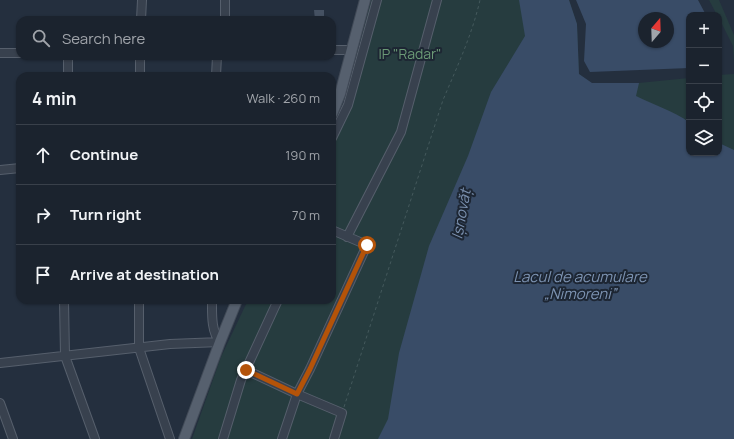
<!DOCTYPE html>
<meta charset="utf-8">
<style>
:root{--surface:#1b232e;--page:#242b36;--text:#f1f3f6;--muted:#a0a4aa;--line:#39404a}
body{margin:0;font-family:Manrope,sans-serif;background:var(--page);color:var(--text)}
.controls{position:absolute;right:12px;top:12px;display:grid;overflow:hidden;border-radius:8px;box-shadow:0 1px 3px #0004}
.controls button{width:36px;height:36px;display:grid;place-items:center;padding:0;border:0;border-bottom:1px solid var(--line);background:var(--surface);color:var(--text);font:20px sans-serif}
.compass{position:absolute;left:638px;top:12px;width:36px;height:36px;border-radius:50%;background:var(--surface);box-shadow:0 1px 3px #0004;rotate:19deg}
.stop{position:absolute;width:12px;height:12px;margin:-9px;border:3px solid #b45309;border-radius:50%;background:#fff}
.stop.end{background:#b45309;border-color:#fff;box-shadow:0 1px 4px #0008}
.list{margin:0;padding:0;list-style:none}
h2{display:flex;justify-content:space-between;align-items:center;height:52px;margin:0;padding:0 16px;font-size:17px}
h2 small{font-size:13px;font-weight:400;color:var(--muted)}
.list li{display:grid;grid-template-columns:26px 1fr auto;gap:12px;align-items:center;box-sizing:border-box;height:60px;padding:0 16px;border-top:1px solid var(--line)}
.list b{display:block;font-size:15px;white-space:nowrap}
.list em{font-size:13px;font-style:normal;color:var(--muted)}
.icon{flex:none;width:22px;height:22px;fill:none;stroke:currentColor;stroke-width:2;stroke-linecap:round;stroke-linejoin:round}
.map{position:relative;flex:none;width:734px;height:439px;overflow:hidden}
.search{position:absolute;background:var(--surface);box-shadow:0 1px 3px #0004;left:16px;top:16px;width:320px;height:44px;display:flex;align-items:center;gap:10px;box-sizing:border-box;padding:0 14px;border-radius:12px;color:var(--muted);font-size:15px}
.panel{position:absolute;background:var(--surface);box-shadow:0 1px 3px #0004;left:16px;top:72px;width:320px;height:232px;border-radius:12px}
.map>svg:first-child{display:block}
.green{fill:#263c3f}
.water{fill:#394c67;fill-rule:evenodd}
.building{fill:#455162}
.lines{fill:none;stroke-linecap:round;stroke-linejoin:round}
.minor-casing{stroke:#565f6c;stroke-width:10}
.major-casing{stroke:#414a57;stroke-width:12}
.path{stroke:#44595c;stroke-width:1;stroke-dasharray:3 3;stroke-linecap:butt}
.minor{stroke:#38414e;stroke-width:8}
.major{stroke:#56606e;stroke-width:10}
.route{stroke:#b45309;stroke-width:5}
.labels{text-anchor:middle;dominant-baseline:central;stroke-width:4;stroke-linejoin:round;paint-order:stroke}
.park-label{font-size:14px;fill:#6b9a76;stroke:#1d2633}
.water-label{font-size:15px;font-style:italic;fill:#7c92b1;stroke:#1d2633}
</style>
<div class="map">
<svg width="734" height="439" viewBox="0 0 734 439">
<rect width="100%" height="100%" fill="#242f3e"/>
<path class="green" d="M371 0H569L577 24 579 74 591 83H639L689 78V153H719V75L734 74V321L385 439H192L221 357 248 300H332V129L345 102Z
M709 0H719L734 35V61L733 46 719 18V15H717Z"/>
<path class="water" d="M519 0H569L577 24 579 74 592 83H639L636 96C654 105 673 111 689 122V153H719V143L734 150V439H378L388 419 399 353 429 246 468 156 491 92 525 36Z
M576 0H698L706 15H689V68L590 72 584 61 586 24ZM644 18H668V42H644Z"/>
<path class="building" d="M314 10H324V20H315Z"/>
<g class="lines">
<g class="minor-casing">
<path id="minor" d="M141 20 142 0
M225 20V0
M332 50H352
M0 53H20
M68 76V56
M140 76V56
M216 76 217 56
M332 138 348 105 377 0
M0 170 20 168
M347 237 401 132 437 0
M64 300 65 356 95 439
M139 300V348L170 439
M212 300C212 313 211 332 220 342
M0 363 170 344 220 342
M246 370 297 394 342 413 334 439
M0 403 13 439
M223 439 241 380 278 300
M282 439 297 394 310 369 367 245 332 230"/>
</g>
<g class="major-casing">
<path id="major" d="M332 114 340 94 365 0
M184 439 220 342 237 300"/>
</g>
<path class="path" d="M344 407 443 100C457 67 472 35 480 0"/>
<use href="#minor" class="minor"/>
<use href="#major" class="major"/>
</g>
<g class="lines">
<path class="route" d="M246 370 297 394 310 369 367 245"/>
</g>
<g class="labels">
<g class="park-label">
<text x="410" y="53">IP "Radar"</text>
</g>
<g class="water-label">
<text transform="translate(461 214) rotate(-80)">Ișnovăț</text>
<text x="580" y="276">Lacul de acumulare<tspan x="580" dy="17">„Nimoreni”</tspan></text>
</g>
</g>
</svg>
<div class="controls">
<button>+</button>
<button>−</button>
<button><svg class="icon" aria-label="locate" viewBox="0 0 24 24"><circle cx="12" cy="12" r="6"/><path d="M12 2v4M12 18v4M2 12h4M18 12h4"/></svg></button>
<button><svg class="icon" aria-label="layers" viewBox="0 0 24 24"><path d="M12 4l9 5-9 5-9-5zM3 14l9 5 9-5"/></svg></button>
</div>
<svg class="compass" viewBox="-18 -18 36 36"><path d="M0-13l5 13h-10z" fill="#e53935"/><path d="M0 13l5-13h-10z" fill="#a0a4aa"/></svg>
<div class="stop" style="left:367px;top:245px"></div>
<div class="stop end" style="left:246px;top:370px"></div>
<div class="search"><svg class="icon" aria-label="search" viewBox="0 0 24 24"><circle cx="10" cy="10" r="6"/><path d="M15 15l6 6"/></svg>Search here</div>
<section class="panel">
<h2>4 min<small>Walk · 260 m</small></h2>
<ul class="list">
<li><svg class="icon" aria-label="ahead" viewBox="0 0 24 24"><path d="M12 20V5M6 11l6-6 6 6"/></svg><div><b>Continue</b></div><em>190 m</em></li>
<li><svg class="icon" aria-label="right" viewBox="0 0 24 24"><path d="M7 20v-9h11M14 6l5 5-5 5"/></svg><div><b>Turn right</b></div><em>70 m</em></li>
<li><svg class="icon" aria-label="arrive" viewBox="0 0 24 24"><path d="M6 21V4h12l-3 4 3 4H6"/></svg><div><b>Arrive at destination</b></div></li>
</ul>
</section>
</div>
